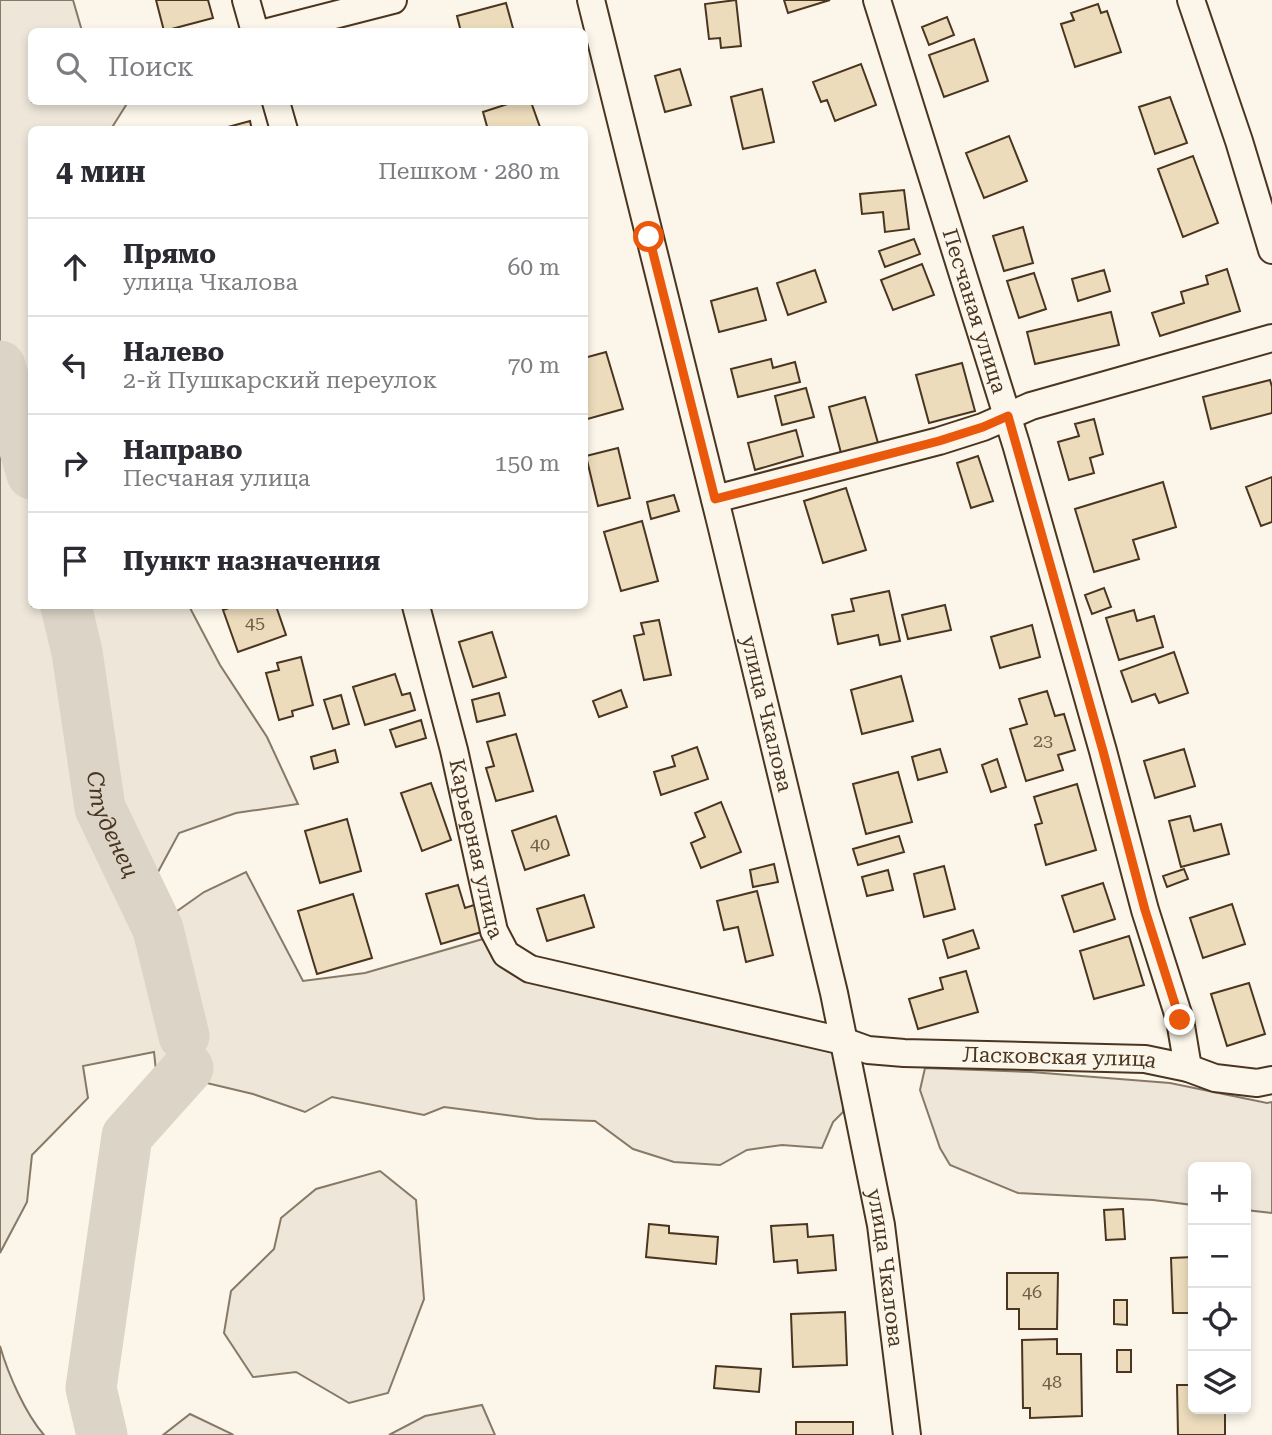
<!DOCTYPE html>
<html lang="ru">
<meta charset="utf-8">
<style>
:root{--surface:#fff;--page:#f7f7f7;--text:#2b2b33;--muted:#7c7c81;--line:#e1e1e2}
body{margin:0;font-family:"Roboto Serif",serif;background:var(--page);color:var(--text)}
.controls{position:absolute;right:21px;bottom:21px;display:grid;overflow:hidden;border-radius:10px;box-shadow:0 4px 10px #0003}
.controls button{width:63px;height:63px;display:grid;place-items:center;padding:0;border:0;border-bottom:2px solid var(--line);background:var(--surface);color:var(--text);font:35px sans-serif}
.stop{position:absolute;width:21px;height:21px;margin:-16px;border:5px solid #ea580c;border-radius:50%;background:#fff}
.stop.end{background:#ea580c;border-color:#fff;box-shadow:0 2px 7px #0008}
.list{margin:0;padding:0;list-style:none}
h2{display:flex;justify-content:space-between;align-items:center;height:91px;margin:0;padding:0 28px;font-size:30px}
h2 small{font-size:23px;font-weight:400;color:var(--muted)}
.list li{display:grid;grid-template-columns:46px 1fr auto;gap:21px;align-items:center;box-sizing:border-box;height:98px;padding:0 28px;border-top:2px solid var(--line)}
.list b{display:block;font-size:26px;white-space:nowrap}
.list p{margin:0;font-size:23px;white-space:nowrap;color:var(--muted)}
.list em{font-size:23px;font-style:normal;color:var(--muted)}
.icon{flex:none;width:38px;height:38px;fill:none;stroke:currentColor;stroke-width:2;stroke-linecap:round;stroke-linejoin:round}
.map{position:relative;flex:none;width:1272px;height:1435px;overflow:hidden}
.search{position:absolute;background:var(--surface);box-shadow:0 4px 10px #0003;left:28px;top:28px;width:560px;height:77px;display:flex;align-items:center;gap:18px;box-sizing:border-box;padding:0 24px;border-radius:10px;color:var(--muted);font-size:26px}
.panel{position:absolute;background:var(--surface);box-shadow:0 4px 10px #0003;left:28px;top:126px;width:560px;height:483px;border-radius:10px}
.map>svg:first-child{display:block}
.green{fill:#ede6d9;stroke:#887966;stroke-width:2}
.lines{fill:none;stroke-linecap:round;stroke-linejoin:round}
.river{stroke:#dcd4c6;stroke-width:51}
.building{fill:#ecdcbc;stroke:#4a3520;stroke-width:2}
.minor-casing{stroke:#4a3520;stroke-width:30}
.minor{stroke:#fbf6e9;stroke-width:26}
.route{stroke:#ea580c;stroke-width:9}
.labels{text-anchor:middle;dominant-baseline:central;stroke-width:5;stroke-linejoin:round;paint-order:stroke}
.number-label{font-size:18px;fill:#725f47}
.street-label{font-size:21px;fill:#4a3520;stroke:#fbf6e9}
.water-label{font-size:23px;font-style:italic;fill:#4a3520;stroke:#fbf6e9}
</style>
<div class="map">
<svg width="1272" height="1435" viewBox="0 0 1272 1435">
<rect width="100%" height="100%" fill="#fbf6e9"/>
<path class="green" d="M0 0H73L82 31 32 32V102H128L111 129 32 130V606H189L220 665 267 737 298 804 236 813 179 833 151 885 170 916 204 892 246 872 303 981 365 973 483 939 512 970 836 1049 843 1078V1112L833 1122 822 1148 782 1145 747 1150 720 1165 674 1162 633 1149 595 1121 537 1119 444 1107 424 1115 332 1097 305 1112 253 1094 156 1071 154 1052 83 1066 88 1098 32 1155 27 1202 0 1253Z
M925 1068 1031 1072 1170 1083 1267 1103 1272 1102V1213L1246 1210V1167H1193V1205L1153 1200 1018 1193 950 1165 940 1148 920 1090Z
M380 1171 416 1200 424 1299 388 1393 349 1403 296 1372 253 1377 224 1333 231 1291 274 1249 281 1218 316 1189Z
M0 1346C8 1374 25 1413 44 1435H0Z
M482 1405 495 1435H389L425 1416Z
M190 1414 232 1434 233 1435H163Z"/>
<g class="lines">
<g class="river">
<path d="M0 366 32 474"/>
<path id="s1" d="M66 606 77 652 100 808 158 929 184 1036"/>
<path d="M102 1435 91 1388 127 1136 188 1068"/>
</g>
</g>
<path class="building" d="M156 0H208L213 18 164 31Z
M736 0 741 46 721 48 720 38 709 39 705 4Z
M784 0H830L788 13Z
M506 3 514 32H461L457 16Z
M1098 4 1101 13 1107 11 1121 52 1075 67 1061 24 1074 20 1071 13Z
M947 17 954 35 929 45 922 27Z
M974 39 988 81 944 97 929 55Z
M861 64 876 105 835 121 827 100 821 102 813 82Z
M680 69 691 105 665 112 655 76Z
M762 89 774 142 743 149 731 97Z
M1170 97 1187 143 1155 154 1139 107Z
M514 102H531L541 130H488L483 112Z
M250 121 252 130H217Z
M1009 136 1027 181 984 198 966 153Z
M1193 156 1218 223 1183 237 1158 169Z
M904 190 909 229 885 232 883 212 862 214 860 194Z
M1023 227 1033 263 1004 271 993 236Z
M914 239 920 254 885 267 879 251Z
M922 264 934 295 893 310 881 280Z
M1227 269 1240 311 1160 336 1152 313 1184 303 1181 292 1208 284 1206 276Z
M815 270 826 302 788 315 777 283Z
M1104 270 1110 291 1078 301 1072 279Z
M1034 273 1046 309 1019 318 1007 281Z
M757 288 766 320 719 332 711 301Z
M1111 312 1119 345 1035 364 1027 332Z
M606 352 623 409 584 420V358Z
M771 359 773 368 795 362 800 382 738 397 731 369Z
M962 363 975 411 929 423 916 375Z
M1270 380 1272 387V413L1211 429 1203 397Z
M806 388 814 417 782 425 775 396Z
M865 397 878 443 841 453 829 407Z
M1094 419 1103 454 1090 458 1094 473 1069 480 1058 442 1079 436 1075 424Z
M796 430 803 456 755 470 748 443Z
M618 448 630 498 598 506 586 456Z
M978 456 993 501 971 508 957 463Z
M1272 477V522L1261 526 1246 487Z
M1163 482 1176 527 1133 540 1139 559 1094 572 1075 509Z
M846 488 866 550 823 563 804 501Z
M674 495 679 511 651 519 647 502Z
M642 521 658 581 621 591 604 532Z
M1104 588 1111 607 1092 614 1085 595Z
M889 591 900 641 880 645 878 635 838 644 832 615 854 611 851 599Z
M945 605 951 630 908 639 902 615Z
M235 606H276L286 635 238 652 223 610Z
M1134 610 1137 621 1154 616 1163 647 1119 660 1106 618Z
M659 620 671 675 644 680 634 636 644 634 641 623Z
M1032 625 1040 657 1000 668 991 637Z
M492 632 506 677 473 687 459 642Z
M1174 652 1188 693 1159 703 1155 694 1132 702 1121 671Z
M301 657 313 705 292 711 293 716 279 720 266 673 279 670 277 663Z
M395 674 402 695 410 693 415 710 365 725 353 687Z
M901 676 913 721 862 734 851 690Z
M621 690 627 707 599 717 593 701Z
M1047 691 1055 716 1064 714 1075 750 1058 755 1063 770 1026 781 1010 729 1027 724 1019 699Z
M499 693 505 715 477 722 472 700Z
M341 695 349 724 333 729 324 700Z
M421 720 426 738 396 747 390 730Z
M516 734 533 791 496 801 486 768 494 766 487 742Z
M697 747 708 779 661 795 654 772 675 766 672 756Z
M940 749 947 772 918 780 912 757Z
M1184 749 1195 786 1155 798 1144 761Z
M335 750 338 762 314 769 311 757Z
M997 759 1006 787 991 792 982 765Z
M898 772 912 822 866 834 853 784Z
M431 783 451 840 422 851 401 793Z
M1077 784 1096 850 1046 865 1035 825 1042 823 1034 797Z
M721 802 741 852 701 868 691 843 705 837 695 813Z
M556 816 569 855 525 870 512 831Z
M1190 816 1194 831 1221 824 1229 854 1181 867 1169 821Z
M347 819 361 871 320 883 305 831Z
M899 836 904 852 858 865 853 849Z
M774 864 778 882 753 887 750 870Z
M944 866 955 909 924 917 914 874Z
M1184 869 1188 879 1167 887 1163 876Z
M888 870 893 890 867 896 862 877Z
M1103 883 1115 919 1074 932 1062 896Z
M458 885 465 908 477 904 485 931 441 944 426 894Z
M757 891 773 955 746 962 738 927 724 930 717 901Z
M353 894 372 958 317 974 298 911Z
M584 895 594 927 547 941 537 909Z
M1232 904 1245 944 1203 958 1190 918Z
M973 930 979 948 948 958 943 940Z
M1129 936 1144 985 1094 999 1080 951Z
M966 971 978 1012 918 1029 909 999 943 989 940 978Z
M1249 983 1265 1034 1227 1046 1211 994Z
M1123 1209 1125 1239 1106 1240 1104 1210Z
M649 1224 669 1226V1233L718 1237 716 1264 646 1257Z
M807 1224 808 1237 833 1235 836 1270 798 1273 797 1260 774 1262 771 1226Z
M1193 1257V1313H1173L1171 1258Z
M1007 1273H1058L1057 1329H1019V1309H1007Z
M1114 1300H1127V1325L1114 1324Z
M845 1312 847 1365 793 1367 791 1314Z
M1057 1339V1354H1081L1082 1416 1030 1418V1408H1023L1022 1340Z
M1117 1350H1131V1372H1117Z
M716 1366 761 1369 759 1392 714 1388Z
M1177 1385H1193V1409H1225V1435H1178Z
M796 1422H853V1435H796Z"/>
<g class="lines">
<g class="minor-casing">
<g id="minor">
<path d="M246 0 255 32"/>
<path id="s2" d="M591 0 721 524 834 993 881 1225 907 1435"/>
<path id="s3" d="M877 0 1016 444 1103 751 1145 910 1180 1020 1188 1068"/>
<path d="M1191 0 1239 141 1272 250"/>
<path d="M268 32 393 0"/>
<path d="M276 102 284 130"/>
<path d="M715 499 939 441 983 427 1031 406 1272 338"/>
<path id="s4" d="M416 606 454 750 494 931 506 954 530 969 843 1041 868 1050 904 1053 1145 1059 1188 1068 1215 1078 1257 1083 1272 1080"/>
</g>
</g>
<use href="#minor" class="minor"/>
</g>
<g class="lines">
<path class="route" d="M649 237 715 499 939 441 983 427 1008 416 1103 751 1145 910 1180 1020"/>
</g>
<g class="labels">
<g class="number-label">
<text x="255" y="622">45</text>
<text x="1043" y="740">23</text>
<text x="540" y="843">40</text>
<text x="1032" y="1291">46</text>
<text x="1052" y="1381">48</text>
</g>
<g class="street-label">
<text stroke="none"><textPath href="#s3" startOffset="326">Песчаная улица</textPath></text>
<text stroke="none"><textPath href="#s2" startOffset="735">улица Чкалова</textPath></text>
<text stroke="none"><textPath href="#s4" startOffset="250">Карьерная улица</textPath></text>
<text stroke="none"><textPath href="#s4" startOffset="928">Ласковская улица</textPath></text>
<text stroke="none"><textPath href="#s2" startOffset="1302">улица Чкалова</textPath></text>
</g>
<g class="water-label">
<text stroke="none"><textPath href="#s1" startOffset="224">Студенец</textPath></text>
</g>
</g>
</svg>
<div class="controls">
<button>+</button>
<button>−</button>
<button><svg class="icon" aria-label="locate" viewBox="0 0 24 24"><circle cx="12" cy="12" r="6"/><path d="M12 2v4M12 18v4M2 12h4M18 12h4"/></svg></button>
<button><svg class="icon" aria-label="layers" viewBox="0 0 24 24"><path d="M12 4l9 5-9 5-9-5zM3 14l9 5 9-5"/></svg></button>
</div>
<div class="stop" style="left:649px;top:237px"></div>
<div class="stop end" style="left:1180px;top:1020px"></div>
<div class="search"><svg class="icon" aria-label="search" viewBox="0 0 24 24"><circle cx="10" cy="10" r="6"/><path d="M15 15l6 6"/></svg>Поиск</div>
<section class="panel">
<h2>4 мин<small>Пешком · 280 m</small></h2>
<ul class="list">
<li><svg class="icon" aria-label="ahead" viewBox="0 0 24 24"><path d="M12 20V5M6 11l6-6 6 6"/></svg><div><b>Прямо</b><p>улица Чкалова</p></div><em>60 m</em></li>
<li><svg class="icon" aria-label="left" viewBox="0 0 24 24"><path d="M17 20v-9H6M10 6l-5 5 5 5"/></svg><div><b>Налево</b><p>2-й Пушкарский переулок</p></div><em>70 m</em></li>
<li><svg class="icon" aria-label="right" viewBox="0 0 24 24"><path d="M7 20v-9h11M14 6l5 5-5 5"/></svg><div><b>Направо</b><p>Песчаная улица</p></div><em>150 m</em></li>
<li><svg class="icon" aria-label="arrive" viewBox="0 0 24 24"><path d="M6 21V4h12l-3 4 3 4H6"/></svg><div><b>Пункт назначения</b></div></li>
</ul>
</section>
</div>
